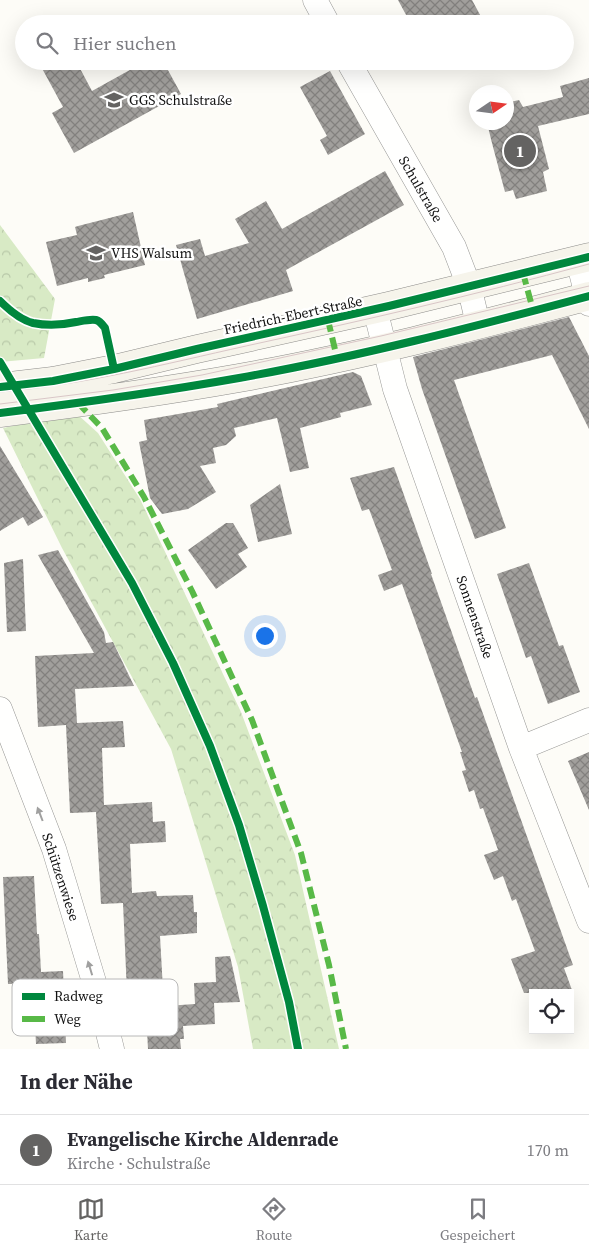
<!DOCTYPE html>
<html lang="de">
<meta charset="utf-8">
<style>
:root{--surface:#fff;--page:#f2f2f3;--text:#2b2b33;--muted:#7c7c81;--line:#e1e1e2;--accent:#646362}
body{margin:0;font-family:"Source Serif 4",serif;background:var(--page);color:var(--text)}
.controls{position:absolute;right:15px;bottom:15px;display:grid;overflow:hidden;border-radius:0px;box-shadow:0 5px 20px #0002}
.controls button{width:45px;height:45px;display:grid;place-items:center;padding:0;border:0;border-bottom:1px solid var(--line);background:var(--surface);color:var(--text);font:25px sans-serif}
.compass{position:absolute;left:469px;top:85px;width:45px;height:45px;border-radius:50%;background:var(--surface);box-shadow:0 5px 20px #0002;rotate:77deg}
.you{position:absolute;left:264px;top:635px;width:18px;height:18px;margin:-12px;border:4px solid #fff;border-radius:50%;background:#1a73e8;box-shadow:0 0 0 8px #1a73e833}
.badge{display:grid;place-items:center;width:32px;height:32px;border-radius:50%;background:var(--accent);color:#fff;font-size:16px;font-weight:700}
.pin{position:absolute;translate:-50% -50%;border:2px solid #fff;box-shadow:0 1px 5px #0006}
.list{margin:0;padding:0;list-style:none}
h2{display:flex;justify-content:space-between;align-items:center;height:65px;margin:0;padding:0 20px;font-size:21px}
h2 small{font-size:16px;font-weight:400;color:var(--muted)}
.list li{display:grid;grid-template-columns:32px 1fr auto;gap:15px;align-items:center;box-sizing:border-box;height:70px;padding:0 20px;border-top:1px solid var(--line)}
.list b{display:block;font-size:19px;white-space:nowrap}
.list p{margin:0;font-size:16px;white-space:nowrap;color:var(--muted)}
.list em{font-size:16px;font-style:normal;color:var(--muted)}
.icon{flex:none;width:28px;height:28px;fill:none;stroke:currentColor;stroke-width:2;stroke-linecap:round;stroke-linejoin:round}
.map{position:relative;flex:none;width:589px;height:1049px;overflow:hidden}
.search{position:absolute;background:var(--surface);box-shadow:0 5px 20px #0002;left:15px;right:15px;top:15px;height:55px;display:flex;align-items:center;gap:12px;box-sizing:border-box;padding:0 18px;border-radius:28px;color:var(--muted);font-size:19px}
.sheet{height:135px;background:var(--surface)}
nav{display:flex;justify-content:space-around;align-items:center;box-sizing:border-box;height:70px;border-top:1px solid var(--line);background:var(--surface);font-size:14px;color:var(--muted)}
nav a{display:grid;justify-items:center;gap:2px}
nav .on{color:var(--accent)}
.map>svg:first-child{display:block}
.forest{fill:url(#forest-crowns)}
.building{fill:url(#building-cross-hatch)}
.lines{fill:none;stroke-linecap:round;stroke-linejoin:round}
.street-casing{stroke:#979795;stroke-width:25}
.secondary-casing{stroke:#8e8d8b;stroke-width:29}
.street{stroke:#fffffe;stroke-width:24}
.secondary{stroke:#f6f4eb;stroke-width:28}
.tram{stroke:#d9c6c7;stroke-width:1}
.quiet{stroke:#58b947;stroke-width:6;stroke-dasharray:12 6;stroke-linecap:butt}
.cycleway-casing{stroke:#fff;stroke-width:11}
.cycleway{stroke:#00873e;stroke-width:8}
.oneway{fill:#a0a09f}
.labels{text-anchor:middle;dominant-baseline:central;stroke-width:5;stroke-linejoin:round;paint-order:stroke}
.poi-label{font-size:14px;fill:#111;stroke:#fff;text-anchor:start}
.street-label{font-size:14px;fill:#111;stroke:#fff}
.key{fill:#fff;stroke:#b8b8b8;stroke-width:1}
.key-label{font-size:14px;fill:#111}
</style>
<div class="map">
<svg width="589" height="1049" viewBox="0 0 589 1049">
<defs>
<pattern id="forest-crowns" width="20" height="18" patternUnits="userSpaceOnUse" patternTransform="scale(1.25)"><rect width="20" height="18" fill="#d8eac5"/><path d="M2 6a3 3 0 1 1 6 0M12 15a3 3 0 1 1 6 0" fill="none" stroke="#b8c8a8"/></pattern>
<pattern id="building-cross-hatch" width="8" height="8" patternUnits="userSpaceOnUse" patternTransform="scale(1.25)"><rect width="8" height="8" fill="#a19f9c"/><path d="M0 0l8 8M0 8l8-8" fill="none" stroke="#82807e"/></pattern>
</defs>
<rect width="100%" height="100%" fill="#fdfcf7"/>
<path class="forest" d="M0 225 55 299 44 358 0 362Z
M76 413 98 433 140 499 241 712 295 855 339 1049H253L238 967 171 749 62 548 3 428Z"/>
<path class="building" d="M398 0H472L485 24H411Z
M38 61H76L92 91 146 61H163L181 94 74 153 52 113 63 107Z
M330 71 365 134 328 155 320 140 327 136 300 87Z
M589 78V114L538 126 549 169 543 172 547 191 516 199 513 190 505 192 493 147 488 127 489 125 498 122H506V103L519 100 523 107 563 97 560 86Z
M385 171 404 205 286 270 293 291 197 319 176 245 200 239 205 256 249 243 235 219 266 201 282 229Z
M133 212 145 265 104 275 105 278 88 282V278L57 286 46 242 77 235 75 227 78 226Z
M569 317 589 356V429L552 355 454 380 506 528 475 539 422 389 413 357Z
M353 372 361 376 372 405 340 413 341 417 300 428 309 468 290 472 277 418 234 428 236 436 226 445 213 448 216 463 200 466 216 492 188 509 162 514 150 498 139 442 147 440 144 420 218 407 217 404Z
M0 446 43 517 28 526 23 517 0 531Z
M394 467 432 574H431L463 664 475 698 477 697 573 965 564 968 573 993H524L511 959 535 951 516 899 512 901 503 876 494 880 484 855 498 850 483 808 480 809 474 790 469 792 462 771 466 770 460 752H462L402 584 384 591 378 575 392 570 369 509 362 511 350 478Z
M280 484 292 534 258 542 250 505Z
M226 523H233L248 548 238 554 247 567 216 589 188 550Z
M58 550 104 632 106 643 113 642 134 686 75 689 77 723 123 721 125 747 102 748 104 805 152 802 153 822 165 821 166 842 130 844 132 893 156 891 157 896 193 895 194 912H197V933L160 936 163 990 166 1006 195 1004 194 983 216 982 215 957 230 956 234 974 240 1002 214 1003 215 1024 183 1026 184 1039H180L181 1049H148L145 993H127L123 903 101 904 96 812 70 813 66 725 38 727 35 656 94 653 38 555Z
M23 559 26 631 7 632 4 563Z
M529 563 559 646 563 645 580 692 548 704 531 656 526 658 497 574Z
M589 752V810L568 761Z
M34 876 37 934H39L41 972 63 971 66 1043 36 1044 34 1007H29L28 991 19 992 18 984H8L3 877Z"/>
<g class="lines">
<g class="street-casing">
<path id="street" d="M315 0 328 24
M348 61 454 247 469 286 478 324
M578 260 589 304
M375 309 395 389 521 748 589 921
M0 709 54 849 101 1005 112 1049
M521 748 589 720"/>
</g>
<g class="secondary-casing">
<path id="secondary" d="M0 387 53 381 114 369 197 349 389 306 589 257
M0 413C80 403 160 392 239 378 357 357 473 327 589 296"/>
</g>
<use href="#street" class="street"/>
<use href="#secondary" class="secondary"/>
<path class="tram" d="M0 392C83 385 165 364 246 346 361 321 475 295 589 264
M0 404 113 390 202 375 381 336 589 286"/>
<path class="quiet" d="M523 273 533 310
M328 320 337 358
M78 403 102 428 144 497 192 591 252 720 301 853 329 965 346 1049"/>
<g class="cycleway-casing">
<path id="cycleway" d="M0 301C9 310 21 320 33 323 48 326 62 325 76 322 82 321 90 319 96 320 100 321 102 324 105 328L114 369
M0 362 132 583 173 663 210 746 239 825 263 906 289 1002 298 1049
M0 387 53 381 114 369 197 349 389 306 589 257
M0 413C80 403 160 392 239 378 357 357 473 327 589 296"/>
</g>
<use href="#cycleway" class="cycleway"/>
</g>
<defs><path id="oneway-solid" d="M-6-.8H1V-3.2L6.5 0L1 3.2V.8H-6Z" transform="scale(1.25)"/></defs>
<g class="oneway">
<use href="#oneway-solid" transform="translate(40 814) rotate(-111)"/>
<use href="#oneway-solid" transform="translate(90 968) rotate(-107)"/>
</g>
<defs>
<g id="school-bare" transform="scale(1.5)"><path d="M0-5L7-2L0 1L-7-2ZM-4 1L0 2.5L4 1V4Q0 6-4 4Z" fill="#646362" stroke="#fff" stroke-width="2.5" paint-order="stroke"/></g>
<g id="university-bare" transform="scale(1.5)"><path d="M0-5L7-2L0 1L-7-2ZM-4 1L0 2.5L4 1V4Q0 6-4 4Z" fill="#646362" stroke="#fff" stroke-width="2.5" paint-order="stroke"/></g>
</defs>
<g fill-rule="evenodd">
<use href="#school-bare" x="114" y="100"/>
<use href="#university-bare" x="96" y="253"/>
</g>
<g class="labels">
<g class="poi-label">
<text x="129" y="100">GGS Schulstraße</text>
<text x="111" y="253">VHS Walsum</text>
</g>
<g class="street-label">
<text transform="translate(421 189) rotate(60)">Schulstraße</text>
<text transform="translate(293 315) rotate(-12)">Friedrich-Ebert-Straße</text>
<text transform="translate(475 617) rotate(71)">Sonnenstraße</text>
<text transform="translate(61 877) rotate(72)">Schützenwiese</text>
</g>
</g>
<rect x="12" y="979" width="166" height="57" rx="8" class="key"/>
<rect x="22" y="993" width="23" height="7" fill="#00873e"/>
<rect x="22" y="1016" width="23" height="6" fill="#58b947"/>
<g class="key-label">
<text x="54" y="1001">Radweg</text>
<text x="54" y="1024">Weg</text>
</g>
</svg>
<div class="controls">
<button><svg class="icon" aria-label="locate" viewBox="0 0 24 24"><circle cx="12" cy="12" r="6"/><path d="M12 2v4M12 18v4M2 12h4M18 12h4"/></svg></button>
</div>
<svg class="compass" viewBox="-18 -18 36 36"><path d="M0-13l5 13h-10z" fill="#e53935"/><path d="M0 13l5-13h-10z" fill="#7c7c81"/></svg>
<div class="you"></div>
<div class="pin badge" style="left:520px;top:151px">1</div>
<div class="search"><svg class="icon" aria-label="search" viewBox="0 0 24 24"><circle cx="10" cy="10" r="6"/><path d="M15 15l6 6"/></svg>Hier suchen</div>
</div>
<section class="sheet">
<h2>In der Nähe<small></small></h2>
<ul class="list">
<li><span class="badge">1</span><div><b>Evangelische Kirche Aldenrade</b><p>Kirche · Schulstraße</p></div><em>170 m</em></li>
</ul>
</section>
<nav>
<a class="on"><svg class="icon" aria-label="map" viewBox="0 0 24 24"><path d="M3 6l6-2 6 2 6-2v14l-6 2-6-2-6 2zM9 4v14M15 6v14"/></svg>Karte</a>
<a><svg class="icon" aria-label="directions" viewBox="0 0 24 24"><path d="M12 3l9 9-9 9-9-9zM9 14v-3h6M13 9l2 2-2 2"/></svg>Route</a>
<a><svg class="icon" aria-label="saved" viewBox="0 0 24 24"><path d="M7 4h10v16l-5-4-5 4z"/></svg>Gespeichert</a>
</nav>
